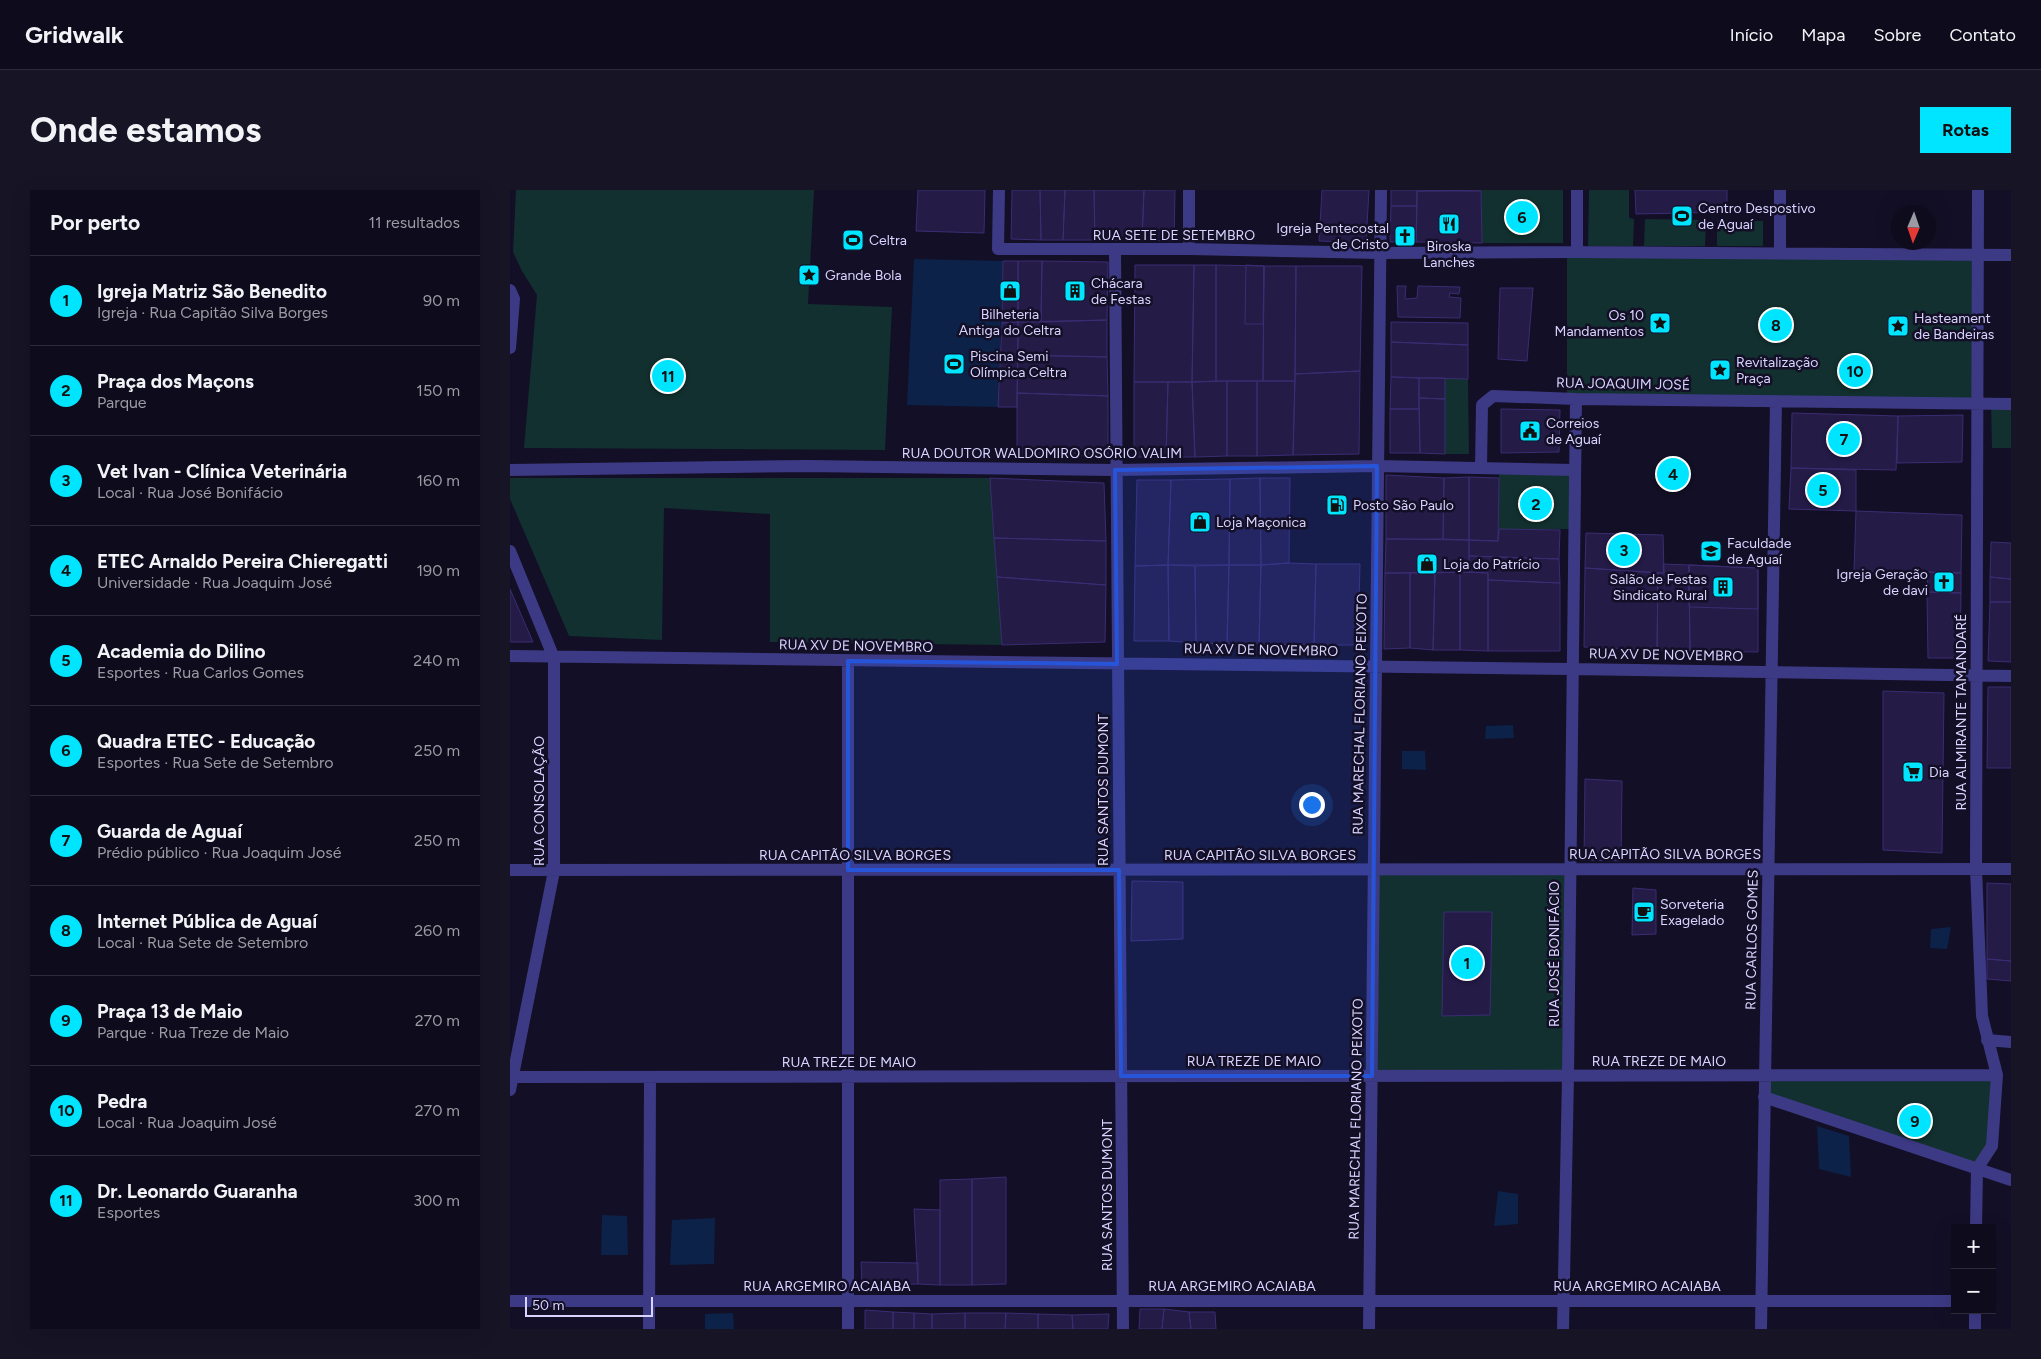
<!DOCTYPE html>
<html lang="pt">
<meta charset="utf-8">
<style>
:root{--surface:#0e0b1c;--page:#171425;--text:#f1f3f6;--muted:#9b9ba3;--line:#2e2b3b;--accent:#00e5ff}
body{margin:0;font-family:Figtree,sans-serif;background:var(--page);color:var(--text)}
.controls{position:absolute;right:15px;bottom:15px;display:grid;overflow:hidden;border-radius:0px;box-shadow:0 5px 20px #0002}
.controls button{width:45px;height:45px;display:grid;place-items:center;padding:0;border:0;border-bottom:1px solid var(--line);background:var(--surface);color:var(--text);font:25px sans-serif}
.compass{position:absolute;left:1381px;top:15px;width:45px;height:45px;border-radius:50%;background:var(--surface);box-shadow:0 5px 20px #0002;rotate:182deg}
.scale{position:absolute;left:15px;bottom:12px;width:128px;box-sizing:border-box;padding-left:5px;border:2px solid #d9d4ff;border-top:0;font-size:14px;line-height:18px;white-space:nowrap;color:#d9d4ff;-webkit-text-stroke:4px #130f26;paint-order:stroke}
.you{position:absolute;left:801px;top:614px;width:18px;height:18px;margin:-12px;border:4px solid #fff;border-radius:50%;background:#1a73e8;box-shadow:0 0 0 8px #1a73e833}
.badge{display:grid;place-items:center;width:32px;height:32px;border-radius:50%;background:var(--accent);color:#111;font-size:16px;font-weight:700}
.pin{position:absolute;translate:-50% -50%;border:2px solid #fff;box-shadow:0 1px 5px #0006}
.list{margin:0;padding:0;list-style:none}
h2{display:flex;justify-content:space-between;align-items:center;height:65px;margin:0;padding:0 20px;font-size:21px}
h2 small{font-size:16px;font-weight:400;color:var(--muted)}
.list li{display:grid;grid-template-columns:32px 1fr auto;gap:15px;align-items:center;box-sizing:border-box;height:90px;padding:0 20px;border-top:1px solid var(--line)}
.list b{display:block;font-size:19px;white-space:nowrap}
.list p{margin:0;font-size:16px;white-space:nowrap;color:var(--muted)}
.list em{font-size:16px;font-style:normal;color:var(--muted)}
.map{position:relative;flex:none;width:1501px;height:1139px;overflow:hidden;border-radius:0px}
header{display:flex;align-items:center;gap:30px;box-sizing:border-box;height:70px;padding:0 25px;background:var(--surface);border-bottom:1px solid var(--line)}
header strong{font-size:24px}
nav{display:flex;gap:28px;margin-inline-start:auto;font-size:18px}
.intro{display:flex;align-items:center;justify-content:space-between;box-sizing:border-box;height:120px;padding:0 30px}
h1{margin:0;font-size:35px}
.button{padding:12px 22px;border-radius:0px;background:var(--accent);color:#111;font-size:18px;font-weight:700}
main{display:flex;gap:30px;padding:0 30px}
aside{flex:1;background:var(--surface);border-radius:0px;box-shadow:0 5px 20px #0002}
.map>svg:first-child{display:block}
.green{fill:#12302f}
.water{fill:#0c2248}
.building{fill:#241b47;stroke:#3b2d73}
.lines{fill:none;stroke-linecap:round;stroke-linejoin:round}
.minor{stroke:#3d3a85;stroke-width:12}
.marked{fill:#2655da;fill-opacity:0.2;stroke:#2655da;stroke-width:4;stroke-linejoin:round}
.labels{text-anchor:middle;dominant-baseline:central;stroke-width:5;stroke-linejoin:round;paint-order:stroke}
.poi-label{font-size:14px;fill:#d9d4ff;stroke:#130f26;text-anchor:start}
.street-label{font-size:14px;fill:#d9d4ff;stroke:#130f26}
</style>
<header>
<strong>Gridwalk</strong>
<nav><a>Início</a><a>Mapa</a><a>Sobre</a><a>Contato</a></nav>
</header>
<div class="intro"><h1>Onde estamos</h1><a class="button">Rotas</a></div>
<main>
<aside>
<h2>Por perto<small>11 resultados</small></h2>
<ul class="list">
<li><span class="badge">1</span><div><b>Igreja Matriz São Benedito</b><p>Igreja · Rua Capitão Silva Borges</p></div><em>90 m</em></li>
<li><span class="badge">2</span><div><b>Praça dos Maçons</b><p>Parque</p></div><em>150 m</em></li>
<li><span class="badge">3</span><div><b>Vet Ivan - Clínica Veterinária</b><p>Local · Rua José Bonifácio</p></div><em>160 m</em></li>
<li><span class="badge">4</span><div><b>ETEC Arnaldo Pereira Chieregatti</b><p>Universidade · Rua Joaquim José</p></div><em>190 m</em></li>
<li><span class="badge">5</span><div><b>Academia do Dilino</b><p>Esportes · Rua Carlos Gomes</p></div><em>240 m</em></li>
<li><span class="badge">6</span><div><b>Quadra ETEC - Educação</b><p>Esportes · Rua Sete de Setembro</p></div><em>250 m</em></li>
<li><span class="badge">7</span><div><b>Guarda de Aguaí</b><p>Prédio público · Rua Joaquim José</p></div><em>250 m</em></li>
<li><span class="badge">8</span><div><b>Internet Pública de Aguaí</b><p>Local · Rua Sete de Setembro</p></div><em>260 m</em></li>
<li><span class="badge">9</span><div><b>Praça 13 de Maio</b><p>Parque · Rua Treze de Maio</p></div><em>270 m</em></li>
<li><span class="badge">10</span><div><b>Pedra</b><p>Local · Rua Joaquim José</p></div><em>270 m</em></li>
<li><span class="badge">11</span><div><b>Dr. Leonardo Guaranha</b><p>Esportes</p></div><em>300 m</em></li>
</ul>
</aside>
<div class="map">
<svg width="1501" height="1139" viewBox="0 0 1501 1139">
<rect width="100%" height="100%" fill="#130f26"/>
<path class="green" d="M6 0H304L298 114 382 117 375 260 14 258 27 105 12 81 3 62Z
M971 0H1053V53H972Z
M1079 0H1119V28L1124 29 1123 56H1078Z
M1135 29 1196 30 1195 56H1134Z
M1207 30 1253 31V56H1207Z
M1057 62 1467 64 1468 214 1057 209Z
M935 188 958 189 959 264H935Z
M1481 214H1501V258H1482Z
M989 279 1064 280 1063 339H989Z
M0 288H480L492 455 260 452V324L154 318 152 450 59 446 0 309Z
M1060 679 1058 886H862L864 680Z
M1487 885 1482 956 1467 979 1254 907 1255 886Z"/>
<path class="water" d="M404 69 493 71 488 217 397 215Z
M1003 535 1004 548 975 549 976 536Z
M892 561H915L916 580 892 579Z
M1441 737 1437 759 1420 758 1421 739Z
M1307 936 1339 946 1341 987 1309 979Z
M988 1001 1008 1004V1034L984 1036Z
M92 1025 117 1026 118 1065H91Z
M205 1028 204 1074 160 1075 162 1030Z
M223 1123 224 1139H195V1124Z"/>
<path class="building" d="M408 0H475L474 43 406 41Z
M502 0H530L531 50 501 49Z
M530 0H555L553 50H531Z
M555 0H584L585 50H553Z
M584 0H634L632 50H585Z
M634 0H665L664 51 632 50Z
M812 0H859L856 53 809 51Z
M881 0H971L907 1V16H881Z
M1125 0H1217V22L1126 24Z
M907 1H971L972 53 906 52Z
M881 16H907L906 52H880Z
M493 71H508V132L492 133Z
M508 71H532L531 132H508Z
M532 71 598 72 597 130 531 132Z
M625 75H684L682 192H624Z
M684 75H706V191L682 192Z
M706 75 754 76 753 191H706Z
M736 75 754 76 753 134H735Z
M754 76H786L785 191H753Z
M786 76H852L850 181 785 184Z
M887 96H896L895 109 907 108 908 96 950 97 949 104 940 103 939 107 951 108 950 128 888 127Z
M990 98H1023L1017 171 988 169Z
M1255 135a11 11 0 1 1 22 0a11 11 0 1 1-22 0Z
M597 130V167L508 165V132Z
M508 132 507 217H488L492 133Z
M881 132 958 133V155L881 152Z
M881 152 958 155V189L881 187Z
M508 165 597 167 598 206 507 203Z
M850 181 849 264 783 265 785 184Z
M881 187 909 188V219H880Z
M909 188H935V209L909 208Z
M717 191H747V266H717Z
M717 191V266L685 267 682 192Z
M747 191H785L783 265 747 266Z
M624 192H658L656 267H624Z
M658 192H682L685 267H656Z
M507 203 598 206V266L507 265Z
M909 208 935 209V264L910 263Z
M880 219H909L910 263H880Z
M991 219 1050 220 1049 262 991 263Z
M1282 223 1388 226 1386 280 1281 278Z
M1453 225 1452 272 1387 273 1388 226Z
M1281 278 1346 280V321L1279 319Z
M876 285 934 288 933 349H876Z
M959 287 989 288 988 351 959 350Z
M959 287V350L933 349 934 288Z
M480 288 594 293 596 351 484 348Z
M750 288H780L779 373 751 375Z
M750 288 751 375H719L720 289Z
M720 289 719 375H658L661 290Z
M627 290H661L658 375 625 376Z
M1346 321 1452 325 1451 383 1344 381Z
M989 339 1050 340 1049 369 959 366V350L988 351Z
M1076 343 1153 345 1154 383 1075 378Z
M484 348 596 351V395L487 387Z
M876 349 959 350V382L875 383Z
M1481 352 1501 353V389L1480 387Z
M959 366 1049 369 1050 393 978 390V383L959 382Z
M779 373 806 374 804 455 749 454 751 375Z
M806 374H850L848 455H804Z
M1153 374 1179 375 1180 461 1147 460 1148 383H1154Z
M658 375 659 451H624L625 376Z
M658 375 685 376 686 453 659 451Z
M719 375 717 454 686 453 685 376Z
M719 375H751L749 454H717Z
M1179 375 1248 378V462L1180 461Z
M1179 375 1248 378V419L1179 417Z
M1075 378 1148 383 1147 460 1074 457Z
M950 382V460H923L925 383Z
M950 382 978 383V461L950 460Z
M1418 382 1451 383V403L1417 402Z
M875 383H900V458L874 459Z
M900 383H925L923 460 900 458Z
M487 387 596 395 595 452 492 455Z
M1480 387 1501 389V412H1480Z
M978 390 1050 393V461H978Z
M0 399 23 452H0Z
M1417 402 1451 403 1450 468H1418Z
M1480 412H1501V472L1478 471Z
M1478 497H1501V578H1477Z
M1373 501 1434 503 1432 663 1373 660Z
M1075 589 1112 591 1111 671 1074 670Z
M622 691 673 692V749L621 751Z
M1477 693 1501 694V771L1477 769Z
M1123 698 1146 700V744L1122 745Z
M934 722H982L980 825 932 826Z
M1477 769 1501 771V791L1477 789Z
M496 987V1094L462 1095V989Z
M462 989V1095H430V990Z
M404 1019 430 1020V1095L408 1094Z
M351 1072 408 1073V1094L352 1095Z
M630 1119H654L652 1139H629Z
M654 1119 679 1122 681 1139H652Z
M355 1120 383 1122V1139H355Z
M383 1122 404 1123V1139H383Z
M679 1122H705L706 1139H681Z
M404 1123 422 1124V1139H404Z
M455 1123V1139H422V1124Z
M455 1123H496L495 1139H455Z
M496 1123 528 1124V1139H495Z
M528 1124 562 1125 563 1139H528Z
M599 1124 598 1139H563L562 1125Z"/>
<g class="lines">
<path class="minor" d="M489 0 488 59H679L870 63 1067 62 1501 65
M1067 0V62
M679 59V0
M605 60 613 1139
M1270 63V0
M0 100 4 109 0 158
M971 278 972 215 983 206 1066 209 1501 214
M0 280 297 276 605 280 867 276 1064 280
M0 361 44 468V681L0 900
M0 466 1062 479 1501 486
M0 680 1501 679
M1477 850 1501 852
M0 887 1487 885
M1254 907 1501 990
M1466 1038 1467 979 1482 956 1487 885 1472 826 1466 679 1468 0
M0 1111H1445
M139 1139 140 887
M338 1139V471
M859 1139 871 0
M1053 1139 1058 886 1066 209
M1251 1139 1266 211
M1465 1139V1120"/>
</g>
<path class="marked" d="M867 276 862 886H611L609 680H338V471L607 474 605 280Z"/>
<defs>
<g id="stadium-square" transform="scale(1.125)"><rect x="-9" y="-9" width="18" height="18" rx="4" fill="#00e5ff" stroke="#130f26"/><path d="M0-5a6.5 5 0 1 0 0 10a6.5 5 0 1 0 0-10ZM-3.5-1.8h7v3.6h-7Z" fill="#111"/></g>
<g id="restaurant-square" transform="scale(1.125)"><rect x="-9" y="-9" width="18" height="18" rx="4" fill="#00e5ff" stroke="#130f26"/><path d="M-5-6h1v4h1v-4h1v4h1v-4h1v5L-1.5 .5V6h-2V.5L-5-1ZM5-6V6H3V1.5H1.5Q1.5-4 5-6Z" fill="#111"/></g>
<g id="church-square" transform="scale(1.125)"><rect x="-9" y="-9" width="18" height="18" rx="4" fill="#00e5ff" stroke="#130f26"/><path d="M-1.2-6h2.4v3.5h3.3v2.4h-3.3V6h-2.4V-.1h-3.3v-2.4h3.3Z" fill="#111"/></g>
<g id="sight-square" transform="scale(1.125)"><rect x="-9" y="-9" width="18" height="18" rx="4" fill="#00e5ff" stroke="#130f26"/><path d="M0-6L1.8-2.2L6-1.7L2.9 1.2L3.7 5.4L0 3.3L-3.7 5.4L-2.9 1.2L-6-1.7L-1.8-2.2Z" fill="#111"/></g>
<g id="shop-square" transform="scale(1.125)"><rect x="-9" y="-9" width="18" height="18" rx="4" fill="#00e5ff" stroke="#130f26"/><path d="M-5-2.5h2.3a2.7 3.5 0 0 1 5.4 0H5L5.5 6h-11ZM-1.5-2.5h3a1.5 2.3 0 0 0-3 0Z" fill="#111"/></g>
<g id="building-square" transform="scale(1.125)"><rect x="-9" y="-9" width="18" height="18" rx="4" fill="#00e5ff" stroke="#130f26"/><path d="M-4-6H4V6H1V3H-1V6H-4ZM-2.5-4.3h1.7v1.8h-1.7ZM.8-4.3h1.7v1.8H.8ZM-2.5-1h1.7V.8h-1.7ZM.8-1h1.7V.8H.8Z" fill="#111"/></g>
<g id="civic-square" transform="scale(1.125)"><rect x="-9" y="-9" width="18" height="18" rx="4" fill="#00e5ff" stroke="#130f26"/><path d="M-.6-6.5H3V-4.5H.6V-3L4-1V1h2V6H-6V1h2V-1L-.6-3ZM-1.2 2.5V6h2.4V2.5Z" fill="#111"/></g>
<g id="fuel-square" transform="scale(1.125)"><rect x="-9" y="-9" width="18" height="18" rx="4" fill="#00e5ff" stroke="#130f26"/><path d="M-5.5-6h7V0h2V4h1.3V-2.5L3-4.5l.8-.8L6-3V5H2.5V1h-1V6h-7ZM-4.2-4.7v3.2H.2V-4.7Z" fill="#111"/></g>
<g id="university-square" transform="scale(1.125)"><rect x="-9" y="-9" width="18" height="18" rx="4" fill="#00e5ff" stroke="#130f26"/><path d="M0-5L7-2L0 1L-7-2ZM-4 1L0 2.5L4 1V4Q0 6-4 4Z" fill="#111"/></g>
<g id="supermarket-square" transform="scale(1.125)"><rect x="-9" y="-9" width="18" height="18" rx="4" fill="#00e5ff" stroke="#130f26"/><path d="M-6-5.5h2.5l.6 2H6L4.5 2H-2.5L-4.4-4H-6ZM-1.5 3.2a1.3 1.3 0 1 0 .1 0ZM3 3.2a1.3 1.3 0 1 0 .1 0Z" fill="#111"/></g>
<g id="cafe-square" transform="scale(1.125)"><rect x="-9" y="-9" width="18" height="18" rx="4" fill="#00e5ff" stroke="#130f26"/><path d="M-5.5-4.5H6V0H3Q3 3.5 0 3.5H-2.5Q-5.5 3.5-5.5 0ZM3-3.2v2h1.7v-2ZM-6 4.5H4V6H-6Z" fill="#111"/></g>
</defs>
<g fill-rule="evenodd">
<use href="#stadium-square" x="1172" y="26"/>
<use href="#restaurant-square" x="939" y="34"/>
<use href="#church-square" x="895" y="46"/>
<use href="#stadium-square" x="343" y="50"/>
<use href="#sight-square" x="299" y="85"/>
<use href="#shop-square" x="500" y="101"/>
<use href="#building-square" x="565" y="101"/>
<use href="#sight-square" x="1150" y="133"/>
<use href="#sight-square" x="1388" y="136"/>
<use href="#stadium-square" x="444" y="174"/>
<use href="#sight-square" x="1210" y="180"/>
<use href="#civic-square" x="1020" y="241"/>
<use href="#fuel-square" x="827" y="315"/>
<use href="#shop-square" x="690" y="332"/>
<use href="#university-square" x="1201" y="361"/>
<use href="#shop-square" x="917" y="374"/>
<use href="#church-square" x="1434" y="392"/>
<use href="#building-square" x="1213" y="397"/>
<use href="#supermarket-square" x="1403" y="582"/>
<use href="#cafe-square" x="1134" y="722"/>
</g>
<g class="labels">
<g class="poi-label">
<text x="1188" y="18">Centro Despostivo<tspan x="1188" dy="16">de Aguaí</tspan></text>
<text x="879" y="38" text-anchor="end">Igreja Pentecostal<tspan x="879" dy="16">de Cristo</tspan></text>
<text x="359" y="50">Celtra</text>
<text x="939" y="56" text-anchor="middle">Biroska<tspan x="939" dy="16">Lanches</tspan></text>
<text x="315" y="85">Grande Bola</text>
<text x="581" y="93">Chácara<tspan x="581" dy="16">de Festas</tspan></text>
<text x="500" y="124" text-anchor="middle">Bilheteria<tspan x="500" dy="16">Antiga do Celtra</tspan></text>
<text x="1134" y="125" text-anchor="end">Os 10<tspan x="1134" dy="16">Mandamentos</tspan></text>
<text x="1404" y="128">Hasteament<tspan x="1404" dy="16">de Bandeiras</tspan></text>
<text x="460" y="166">Piscina Semi<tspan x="460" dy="16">Olímpica Celtra</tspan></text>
<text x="1226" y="172">Revitalização<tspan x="1226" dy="16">Praça</tspan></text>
<text x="1036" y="233">Correios<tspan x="1036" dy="16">de Aguaí</tspan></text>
<text x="843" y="315">Posto São Paulo</text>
<text x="706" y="332">Loja Maçonica</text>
<text x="1217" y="353">Faculdade<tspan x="1217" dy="16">de Aguaí</tspan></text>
<text x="933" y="374">Loja do Patrício</text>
<text x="1418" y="384" text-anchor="end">Igreja Geração<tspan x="1418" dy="16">de davi</tspan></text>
<text x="1197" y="389" text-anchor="end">Salão de Festas<tspan x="1197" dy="16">Sindicato Rural</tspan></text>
<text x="1419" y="582">Dia</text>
<text x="1150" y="714">Sorveteria<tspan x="1150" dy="16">Exagelado</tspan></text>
</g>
<g class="street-label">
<text x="664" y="45">RUA SETE DE SETEMBRO</text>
<text transform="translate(1113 194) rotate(1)">RUA JOAQUIM JOSÉ</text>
<text x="532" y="263">RUA DOUTOR WALDOMIRO OSÓRIO VALIM</text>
<text transform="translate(346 456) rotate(1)">RUA XV DE NOVEMBRO</text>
<text transform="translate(751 460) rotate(1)">RUA XV DE NOVEMBRO</text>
<text transform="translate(1156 465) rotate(1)">RUA XV DE NOVEMBRO</text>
<text transform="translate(1451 522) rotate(-90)">RUA ALMIRANTE TAMANDARÉ</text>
<text transform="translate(850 524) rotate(-89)">RUA MARECHAL FLORIANO PEIXOTO</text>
<text transform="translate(593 600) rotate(-90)">RUA SANTOS DUMONT</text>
<text transform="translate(29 611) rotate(-90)">RUA CONSOLAÇÃO</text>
<text x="1155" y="664">RUA CAPITÃO SILVA BORGES</text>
<text x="345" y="665">RUA CAPITÃO SILVA BORGES</text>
<text x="750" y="665">RUA CAPITÃO SILVA BORGES</text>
<text transform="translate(1242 750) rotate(-89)">RUA CARLOS GOMES</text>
<text transform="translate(1044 764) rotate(-90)">RUA JOSÉ BONIFÁCIO</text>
<text x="744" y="871">RUA TREZE DE MAIO</text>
<text x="1149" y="871">RUA TREZE DE MAIO</text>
<text x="339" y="872">RUA TREZE DE MAIO</text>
<text transform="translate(846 929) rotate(-89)">RUA MARECHAL FLORIANO PEIXOTO</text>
<text transform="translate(597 1005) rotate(-90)">RUA SANTOS DUMONT</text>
<text x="317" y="1096">RUA ARGEMIRO ACAIABA</text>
<text x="722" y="1096">RUA ARGEMIRO ACAIABA</text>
<text x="1127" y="1096">RUA ARGEMIRO ACAIABA</text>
</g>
</g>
</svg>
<div class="controls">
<button>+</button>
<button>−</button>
</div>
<svg class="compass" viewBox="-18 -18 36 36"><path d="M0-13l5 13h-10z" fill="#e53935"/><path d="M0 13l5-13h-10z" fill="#9b9ba3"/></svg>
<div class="scale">50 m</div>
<div class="you"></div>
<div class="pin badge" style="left:957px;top:773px">1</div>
<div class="pin badge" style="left:1026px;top:314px">2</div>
<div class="pin badge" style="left:1114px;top:360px">3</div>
<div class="pin badge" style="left:1163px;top:284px">4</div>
<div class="pin badge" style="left:1313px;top:300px">5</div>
<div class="pin badge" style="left:1012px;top:27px">6</div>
<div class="pin badge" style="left:1334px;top:249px">7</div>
<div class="pin badge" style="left:1266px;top:135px">8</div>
<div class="pin badge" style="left:1405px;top:931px">9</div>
<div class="pin badge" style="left:1345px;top:181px">10</div>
<div class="pin badge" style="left:158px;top:186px">11</div>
</div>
</main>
